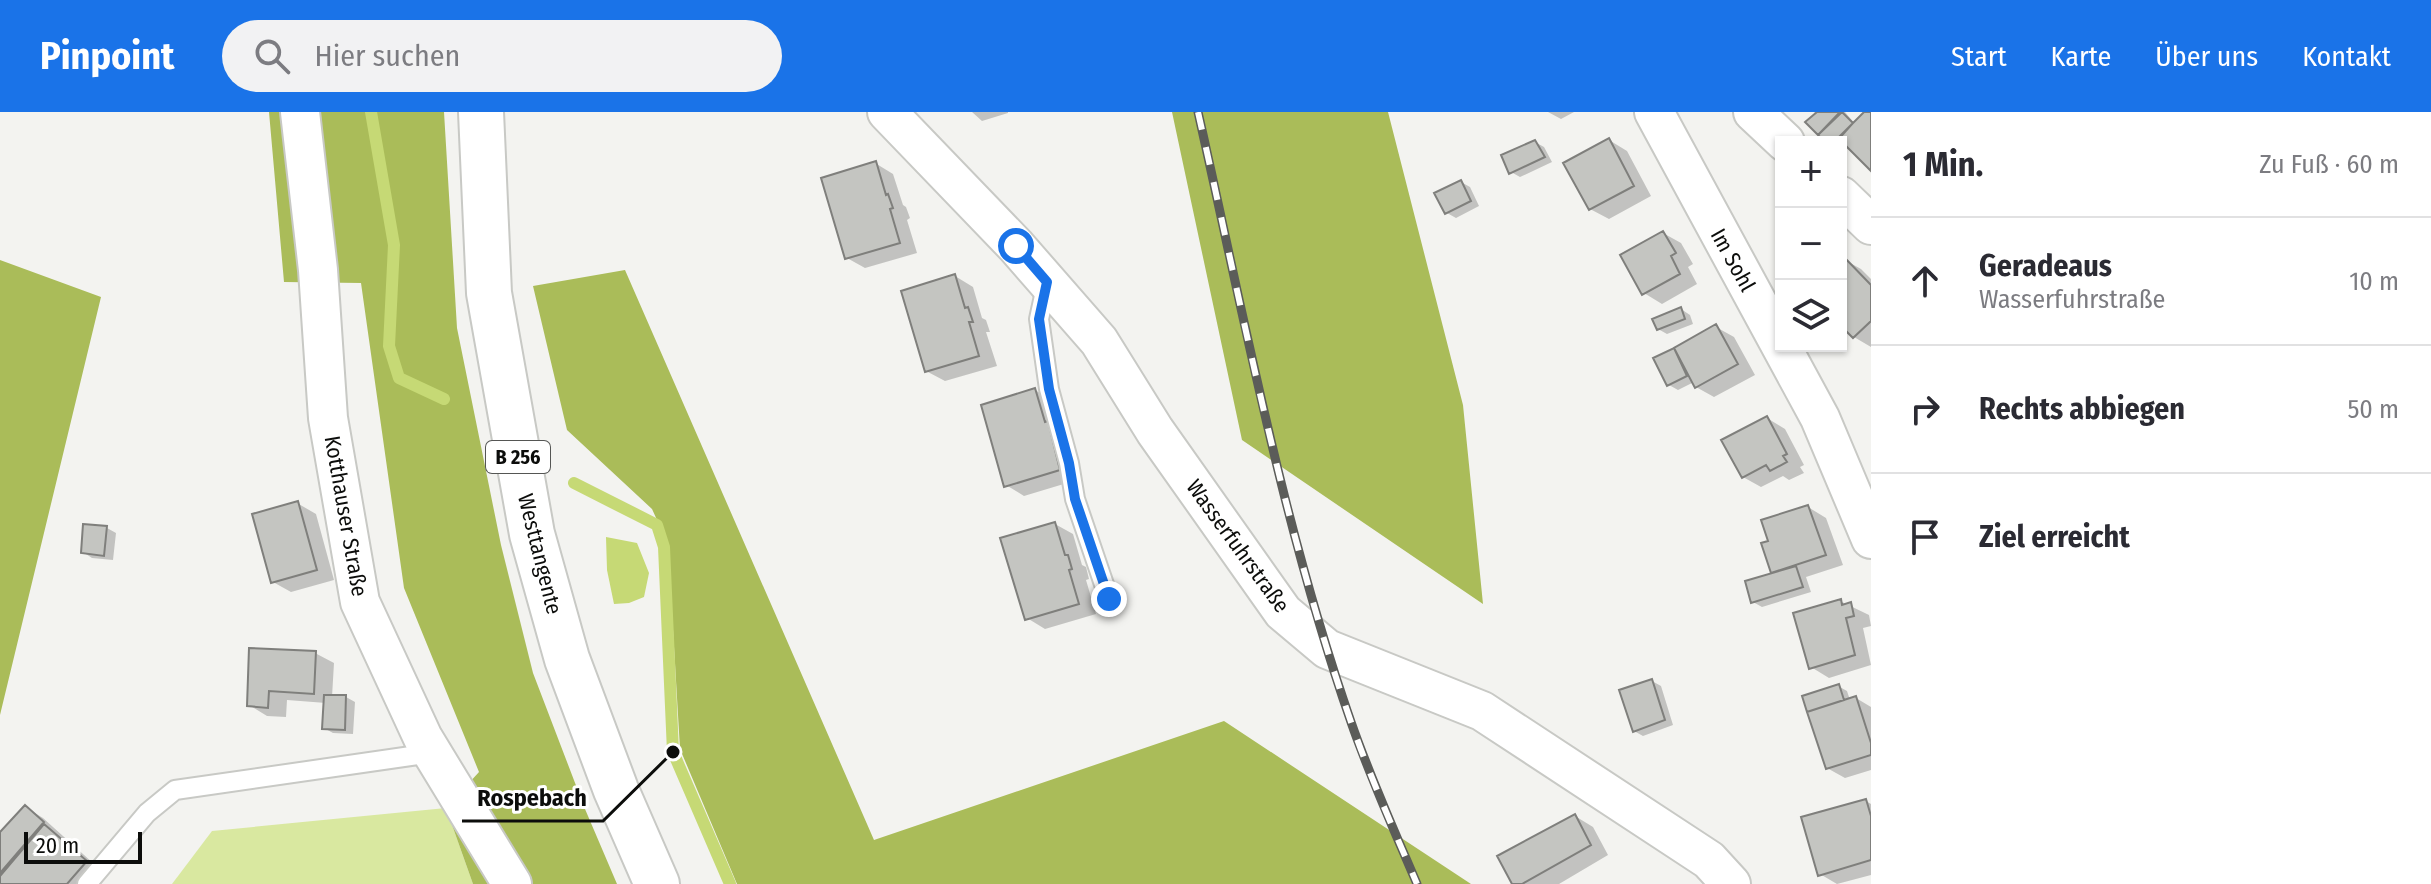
<!DOCTYPE html>
<html lang="de">
<meta charset="utf-8">
<style>
:root{--surface:#fff;--page:#f2f2f3;--text:#2b2b33;--muted:#7c7c81;--line:#e1e1e2;--accent:#1a73e8}
body{margin:0;font-family:"Fira Sans Condensed",sans-serif;background:var(--page);color:var(--text)}
.controls{position:absolute;right:24px;top:24px;display:grid;overflow:hidden;border-radius:0px;box-shadow:0 2px 6px #0004}
.controls button{width:72px;height:72px;display:grid;place-items:center;padding:0;border:0;border-bottom:2px solid var(--line);background:var(--surface);color:var(--text);font:40px sans-serif}
.scale{position:absolute;left:24px;bottom:20px;width:118px;box-sizing:border-box;padding-left:8px;border:4px solid #0c0d0b;border-top:0;font-size:22px;line-height:28px;white-space:nowrap;color:#0c0d0b;-webkit-text-stroke:6px #fff;paint-order:stroke}
.stop{position:absolute;width:24px;height:24px;margin:-18px;border:6px solid #1a73e8;border-radius:50%;background:#fff}
.stop.end{background:#1a73e8;border-color:#fff;box-shadow:0 2px 8px #0008}
.list{margin:0;padding:0;list-style:none}
h2{display:flex;justify-content:space-between;align-items:center;height:104px;margin:0;padding:0 32px;font-size:34px}
h2 small{font-size:26px;font-weight:400;color:var(--muted)}
.list li{display:grid;grid-template-columns:52px 1fr auto;gap:24px;align-items:center;box-sizing:border-box;height:128px;padding:0 32px;border-top:2px solid var(--line)}
.list b{display:block;font-size:30px;white-space:nowrap}
.list p{margin:0;font-size:26px;white-space:nowrap;color:var(--muted)}
.list em{font-size:26px;font-style:normal;color:var(--muted)}
.icon{flex:none;width:44px;height:44px;fill:none;stroke:currentColor;stroke-width:2;stroke-linecap:round;stroke-linejoin:round}
.map{position:relative;flex:none;width:1871px;height:772px;overflow:hidden}
header{display:flex;align-items:center;gap:48px;box-sizing:border-box;height:112px;padding:0 40px;background:var(--accent);color:#fff}
header strong{font-size:38px}
nav{display:flex;gap:44px;margin-inline-start:auto;font-size:28px}
.search{width:560px;height:72px;background:var(--page);display:flex;align-items:center;gap:20px;box-sizing:border-box;padding:0 28px;border-radius:44px;color:var(--muted);font-size:30px}
main{display:flex}
aside{flex:1;background:var(--surface)}
.map>svg:first-child{display:block}
.green{fill:#d9e8a0}
.forest{fill:#aabc59}
.water{fill:#c6d975}
.shadow{fill:#0003}
.lines{fill:none;stroke-linecap:round;stroke-linejoin:round}
.stream{stroke:#c6d975;stroke-width:12}
.building{fill:#c4c5c1;stroke:#7f7f7c;stroke-width:2}
.service-casing{stroke:#c8c9c5;stroke-width:22}
.minor-casing{stroke:#c8c9c5;stroke-width:42}
.primary-casing{stroke:#c8c9c5;stroke-width:48}
.service{stroke:#fff;stroke-width:18}
.minor{stroke:#fff;stroke-width:38}
.primary{stroke:#fff;stroke-width:44}
.rail-casing{stroke:#5b5c59;stroke-width:9}
.rail{stroke:#fff;stroke-width:6;stroke-dasharray:18;stroke-linecap:butt}
.route{stroke:#1a73e8;stroke-width:10}
.labels{text-anchor:middle;dominant-baseline:central;stroke-width:6;stroke-linejoin:round;paint-order:stroke}
.shield{fill:#fff;stroke:#555654;stroke-width:2}
.shield-label{font-size:20px;font-weight:bold;fill:#0c0d0b}
.street-label{font-size:22px;fill:#0c0d0b;stroke:#fff}
.leader{fill:none;stroke:#0c0d0b;stroke-width:3}
.callout-dot{fill:#0c0d0b;stroke:#fff;stroke-width:3}
.callout-label{font-size:24px;text-anchor:middle;font-weight:bold;fill:#0c0d0b;stroke:#fff;stroke-width:6;stroke-linejoin:round;paint-order:stroke}
</style>
<header>
<strong>Pinpoint</strong>
<div class="search"><svg class="icon" aria-label="search" viewBox="0 0 24 24"><circle cx="10" cy="10" r="6"/><path d="M15 15l6 6"/></svg>Hier suchen</div>
<nav><a>Start</a><a>Karte</a><a>Über uns</a><a>Kontakt</a></nav>
</header>
<main>
<div class="map">
<svg width="1871" height="772" viewBox="0 0 1871 772">
<rect width="100%" height="100%" fill="#f3f3f0"/>
<path class="green" d="M446 696 473 772H172L212 719Z"/>
<path class="forest" d="M269 0H444L457 216 501 433 533 561 585 697 617 772H473L446 696 479 660 404 476 361 171 284 170Z
M1172 0H1388L1463 293 1483 492 1242 328Z
M0 148 101 185 0 603Z
M625 158 874 728 1224 609 1471 772H737L680 637 668 432 652 397 567 318 533 174Z"/>
<path class="water" d="M606 425 637 431 649 461 644 485 629 491 614 492 607 458Z"/>
<path class="shadow" d="M972 0H1008V1L982 9Z
M1548 0H1574L1561 7Z
M1814 0H1845L1855 12 1867 0H1871V56L1847 32 1841 39V30H1828L1808 10 1816 2Z
M1609 28 1627 39 1651 84 1609 107 1590 97Z
M1535 30 1544 35 1552 50 1520 65 1511 60Z
M875 51 893 62 903 93 906 95 910 106 907 108 917 141 865 156 847 146Z
M1461 70 1470 75 1479 94 1456 106 1447 101Z
M1663 121 1681 131 1693 152 1688 155 1697 172 1662 192 1644 181Z
M1843 147 1861 157 1871 167V235L1854 225 1841 212Z
M955 164 973 175 982 206 986 208 990 220H986L997 254 945 269 926 259Z
M1681 197 1690 203 1693 212 1667 222 1658 217Z
M1716 215 1734 225 1755 263 1714 285 1696 275 1694 270 1678 278 1669 273 1675 238Z
M1035 278 1053 289 1077 368 1024 384 1006 373Z
M1767 306 1785 317 1804 353 1800 355 1804 361 1789 368 1783 364 1761 375 1743 365Z
M297 391 316 402 334 468 291 480 273 470Z
M1808 395 1826 406 1843 453 1806 465 1811 480 1762 495 1753 490 1776 462 1772 460 1770 430Z
M1055 412 1073 422 1082 453 1086 455 1089 467 1086 468 1096 502 1045 517 1027 506Z
M107 416 116 421 113 448 92 446 83 440Z
M1840 489 1869 503 1871 514 1863 516 1871 553 1829 566 1811 555Z
M315 541 334 551 332 585H346L355 590 353 622 333 621 324 616 326 591 287 588 286 605 267 604 249 593Z
M1652 569 1661 574 1673 613 1643 624 1634 619Z
M1838 574 1847 579 1850 588 1856 586 1871 595V658L1845 666 1827 656Z
M1866 689 1871 692V763L1837 772 1820 762Z
M25 695 43 706 104 761 94 772H0V723Z
M1575 704 1593 715 1608 743 1559 772H1514Z"/>
<g class="lines">
<path class="stream" d="M371 0 394 133 389 234 399 266 444 287
M574 371 657 413 664 435 673 640 730 772"/>
</g>
<path class="building" d="M1817 0H1840L1818 23 1805 10Z
M1842 0 1853 11 1836 30H1825L1818 23Z
M1864 0H1871V59L1838 26Z
M1609 26 1634 74 1589 98 1563 51Z
M1535 28 1545 45 1509 62 1501 43Z
M876 49 886 83 888 82 893 96 890 97 900 131 845 147 821 66Z
M1461 68 1471 89 1445 102 1434 81Z
M1663 119 1676 141 1671 144 1680 162 1642 183 1620 143Z
M1843 144 1871 173V209L1853 226 1841 214Z
M955 162 965 196 968 195 973 210H969L979 244 925 260 901 179Z
M1681 195 1685 207 1657 218 1652 207Z
M1716 212 1738 252 1695 276 1674 236Z
M1674 236 1687 264 1667 274 1653 246Z
M1035 276 1045 310 1048 309 1060 358 1004 375 981 293Z
M1767 304 1787 342 1783 344 1787 350 1770 359 1766 353 1742 366 1721 328Z
M298 389 317 458 271 471 252 402Z
M1808 393 1826 443 1771 461 1761 431 1768 429 1761 408Z
M1055 410 1065 443H1068L1072 457 1069 458 1079 492 1025 508 1000 426Z
M83 412 107 414 104 444 81 441Z
M1796 454 1803 475 1751 491 1745 469Z
M1841 487 1842 493 1851 490 1854 504 1846 506 1855 543 1809 557 1793 501Z
M249 536 316 539 314 582 269 579 268 596 247 594Z
M1652 567 1665 608 1633 620 1619 578Z
M1839 572 1844 588 1807 600 1802 584Z
M324 583H346L345 618 322 617Z
M1856 584 1871 631V643L1826 657 1807 600Z
M1866 687 1871 704V748L1818 764 1801 705Z
M25 693 44 710 0 761V720Z
M1575 702 1591 733 1522 772H1512L1497 744Z
M44 712 87 749 67 772H0V764Z"/>
<g class="lines">
<g class="service-casing">
<path id="service" d="M1047 170 1039 207 1049 277 1069 351 1075 387 1109 487
M87 772 147 701 175 678 432 641"/>
</g>
<g class="minor-casing">
<path id="minor" d="M300 0 318 158 328 306 360 490 423 626 512 772
M887 0 1016 134 1099 229 1155 319 1283 500 1327 537 1482 599 1709 748 1731 772
M1654 0 1820 306 1871 427
M1753 0 1785 30
M1841 84 1871 113"/>
</g>
<g class="primary-casing">
<path id="primary" d="M481 0 489 181 532 422 567 547 616 678 657 772"/>
</g>
<use href="#service" class="service"/>
<use href="#minor" class="minor"/>
<use href="#primary" class="primary"/>
<g class="rail-casing">
<path id="rail" d="M1198 0C1244 204 1282 412 1351 610 1370 665 1394 718 1417 772"/>
</g>
<use href="#rail" class="rail"/>
</g>
<g class="lines">
<path class="route" d="M1016 134 1047 170 1039 207 1049 277 1069 351 1075 387 1109 487"/>
</g>
<g class="labels">
<rect class="shield" x="486" y="329" width="64" height="32" rx="6"/>
<g class="shield-label">
<text x="518" y="345">B 256</text>
</g>
<g class="street-label">
<text transform="translate(1733 148) rotate(61)">Im Sohl</text>
<text transform="translate(346 404) rotate(80)">Kotthauser Straße</text>
<text transform="translate(1238 434) rotate(54)">Wasserfuhrstraße</text>
<text transform="translate(540 442) rotate(76)">Westtangente</text>
</g>
</g>
<path class="leader" d="M673 640L603 709H462"/>
<circle class="callout-dot" cx="673" cy="640" r="8"/>
<g class="callout-label">
<text x="532" y="694">Rospebach</text>
</g>
</svg>
<div class="controls">
<button>+</button>
<button>−</button>
<button><svg class="icon" aria-label="layers" viewBox="0 0 24 24"><path d="M12 4l9 5-9 5-9-5zM3 14l9 5 9-5"/></svg></button>
</div>
<div class="scale">20 m</div>
<div class="stop" style="left:1016px;top:134px"></div>
<div class="stop end" style="left:1109px;top:487px"></div>
</div>
<aside>
<h2>1 Min.<small>Zu Fuß · 60 m</small></h2>
<ul class="list">
<li><svg class="icon" aria-label="ahead" viewBox="0 0 24 24"><path d="M12 20V5M6 11l6-6 6 6"/></svg><div><b>Geradeaus</b><p>Wasserfuhrstraße</p></div><em>10 m</em></li>
<li><svg class="icon" aria-label="right" viewBox="0 0 24 24"><path d="M7 20v-9h11M14 6l5 5-5 5"/></svg><div><b>Rechts abbiegen</b></div><em>50 m</em></li>
<li><svg class="icon" aria-label="arrive" viewBox="0 0 24 24"><path d="M6 21V4h12l-3 4 3 4H6"/></svg><div><b>Ziel erreicht</b></div></li>
</ul>
</aside>
</main>
